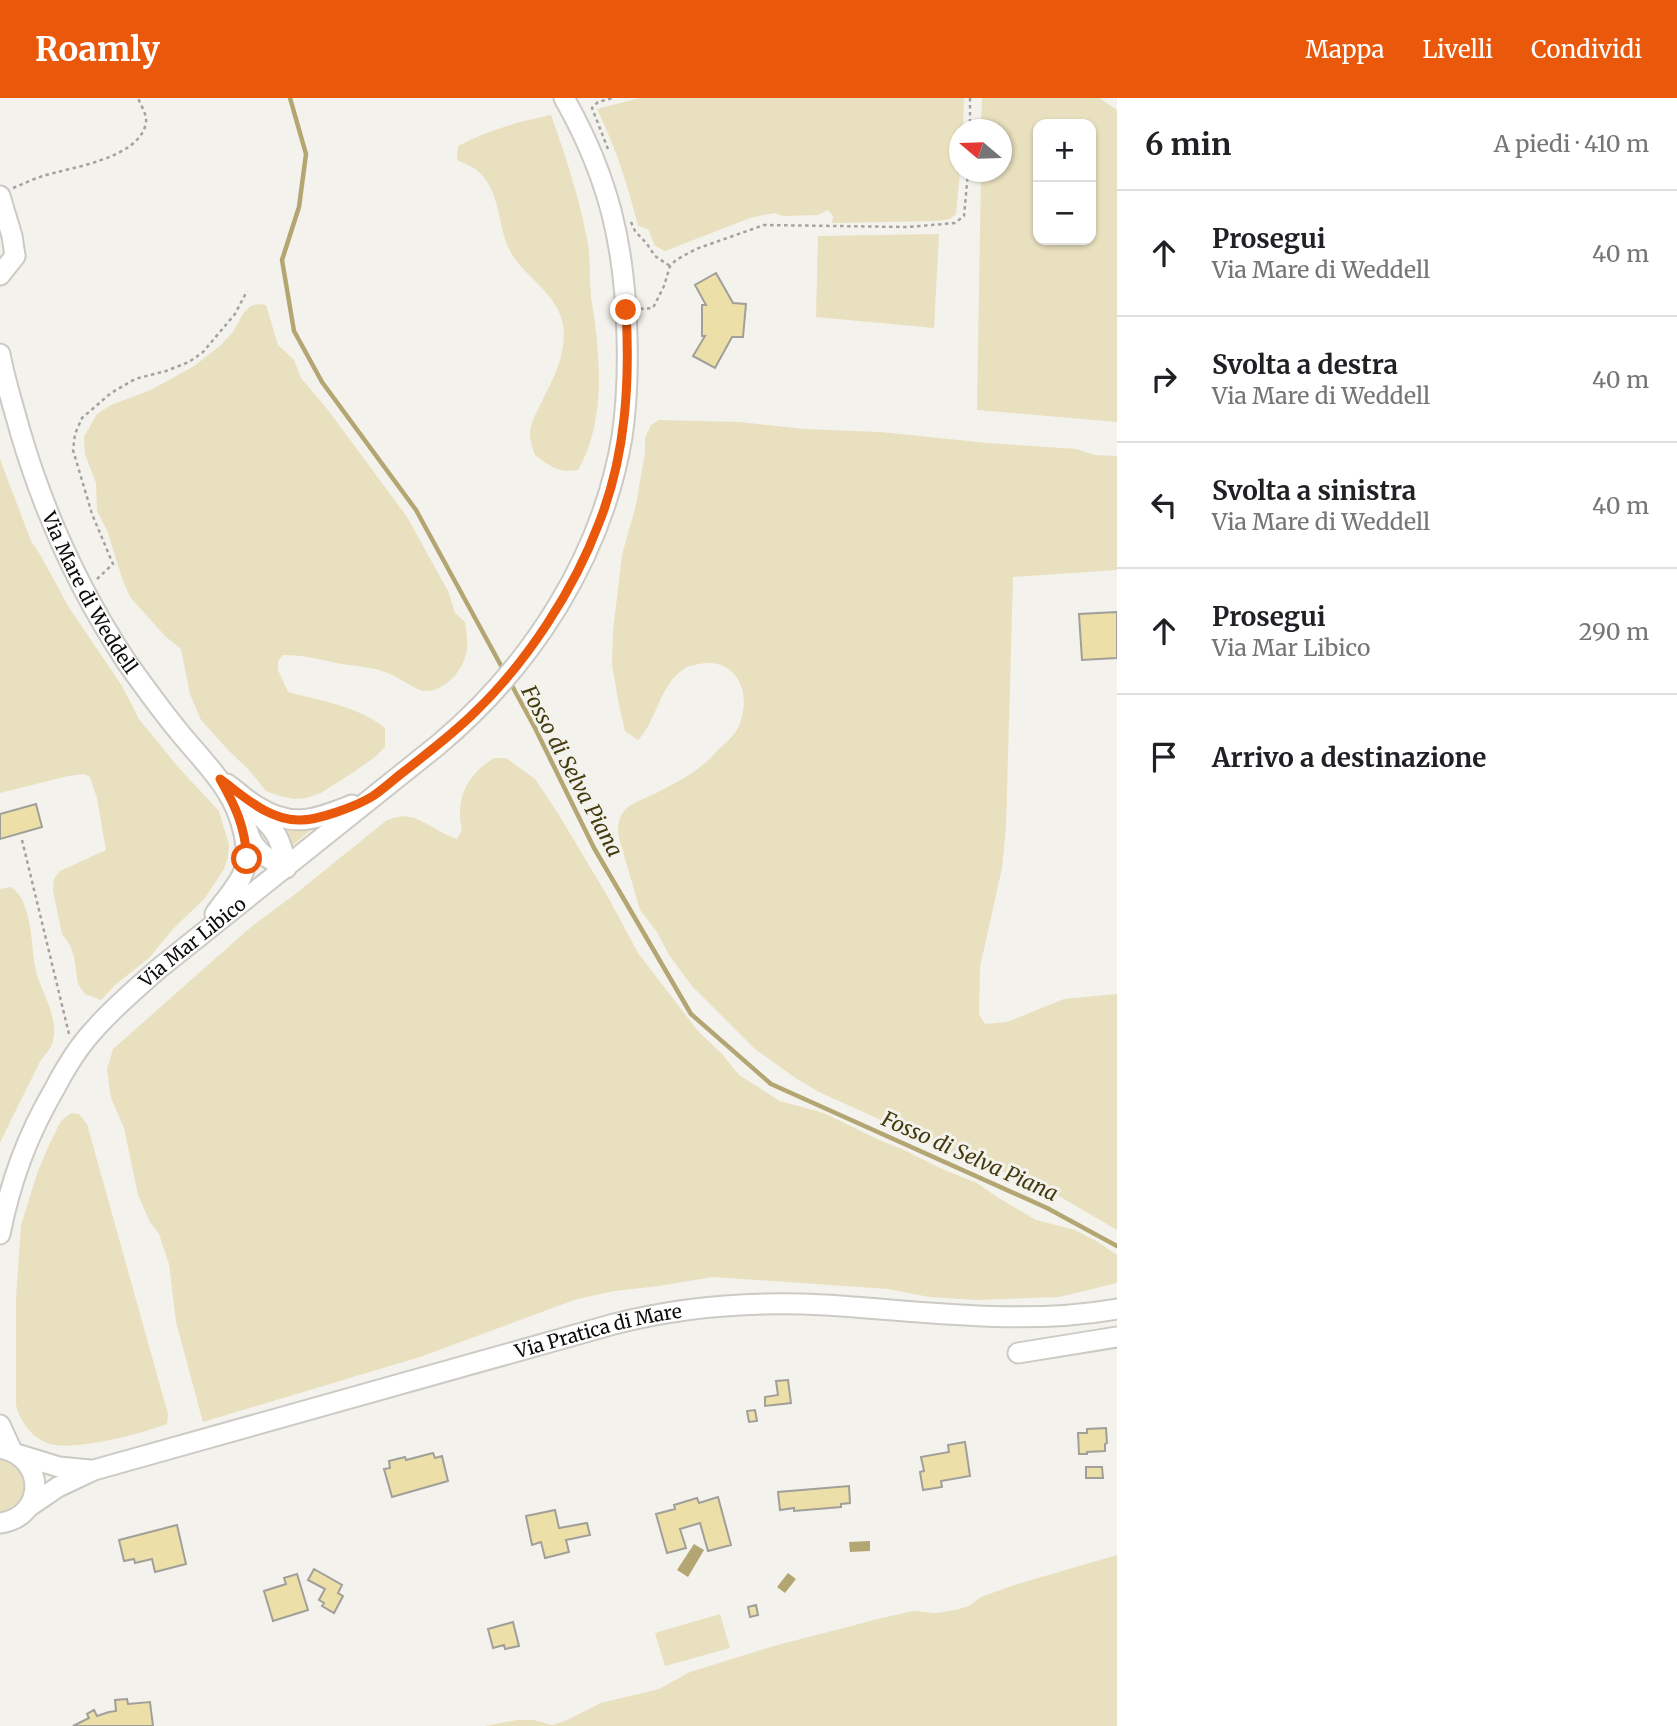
<!DOCTYPE html>
<html lang="it">
<meta charset="utf-8">
<style>
:root{--surface:#fff;--page:#f6f6f6;--text:#202124;--muted:#757577;--line:#e0e0e0;--accent:#ea580c}
body{margin:0;font-family:Merriweather,serif;background:var(--page);color:var(--text)}
.controls{position:absolute;right:21px;top:21px;display:grid;overflow:hidden;border-radius:14px;box-shadow:0 2px 5px #0004}
.controls button{width:63px;height:63px;display:grid;place-items:center;padding:0;border:0;border-bottom:2px solid var(--line);background:var(--surface);color:var(--text);font:35px sans-serif}
.compass{position:absolute;left:949px;top:21px;width:63px;height:63px;border-radius:50%;background:var(--surface);box-shadow:0 2px 5px #0004;rotate:289deg}
.stop{position:absolute;width:21px;height:21px;margin:-16px;border:5px solid #ea580c;border-radius:50%;background:#fff}
.stop.end{background:#ea580c;border-color:#fff;box-shadow:0 2px 7px #0008}
.list{margin:0;padding:0;list-style:none}
h2{display:flex;justify-content:space-between;align-items:center;height:91px;margin:0;padding:0 28px;font-size:30px}
h2 small{font-size:23px;font-weight:400;color:var(--muted)}
.list li{display:grid;grid-template-columns:46px 1fr auto;gap:21px;align-items:center;box-sizing:border-box;height:126px;padding:0 28px;border-top:2px solid var(--line)}
.list b{display:block;font-size:26px;white-space:nowrap}
.list p{margin:0;font-size:23px;white-space:nowrap;color:var(--muted)}
.list em{font-size:23px;font-style:normal;color:var(--muted)}
.icon{flex:none;width:38px;height:38px;fill:none;stroke:currentColor;stroke-width:2;stroke-linecap:round;stroke-linejoin:round}
.map{position:relative;flex:none;width:1117px;height:1628px;overflow:hidden}
header{display:flex;align-items:center;gap:42px;box-sizing:border-box;height:98px;padding:0 35px;background:var(--accent);color:#fff}
header strong{font-size:33px}
nav{display:flex;gap:38px;margin-inline-start:auto;font-size:24px}
main{display:flex}
aside{flex:1;background:var(--surface)}
.map>svg:first-child{display:block}
.green{fill:#e8e0be;fill-rule:evenodd}
.water{fill:#b3a672}
.lines{fill:none;stroke-linecap:round;stroke-linejoin:round}
.stream{stroke:#b3a672;stroke-width:4.5}
.building{fill:#ecdfa8;stroke:#a19f99;stroke-width:2}
.minor-casing{stroke:#cccac4;stroke-width:23}
.path{stroke:#a3a29d;stroke-width:2.5;stroke-dasharray:3.5 3.5;stroke-linecap:butt}
.minor{stroke:#fff;stroke-width:19}
.route{stroke:#ea580c;stroke-width:9}
.labels{text-anchor:middle;dominant-baseline:central;stroke-width:6;stroke-linejoin:round;paint-order:stroke}
.street-label{font-size:19px;fill:#0c0b09;stroke:#f4f2ec}
.water-label{font-size:21px;font-style:italic;fill:#433a0e;stroke:#f4f2ec}
</style>
<header>
<strong>Roamly</strong>
<nav><a>Mappa</a><a>Livelli</a><a>Condividi</a></nav>
</header>
<main>
<div class="map">
<svg width="1117" height="1628" viewBox="0 0 1117 1628">
<rect width="100%" height="100%" fill="#f4f2ec"/>
<path class="green" d="M640 0H964L963 31 960 32V74L956 116 950 121 937 123 832 125 833 118 828 112 818 117 783 118 774 115 750 120 665 153 655 148 648 131 638 128C628 87 615 48 597 11Z
M982 0H1099L1117 12V324L977 312 981 74H1002V32L981 31ZM1038 26H1091V142H1038Z
M551 17C566 59 580 102 588 146 591 163 589 182 591 199 600 254 607 322 578 372 558 375 551 369 535 357 533 351 530 343 530 336 530 324 538 312 543 301 554 280 564 259 564 235 563 197 524 181 509 151 498 127 500 96 481 76 475 69 465 66 457 62L458 48C487 33 519 23 551 17Z
M939 136 934 230 816 219 818 138Z
M258 206 266 207 278 247 294 262 301 280 328 312 407 419 448 493 455 515 465 524C466 534 469 546 466 556 462 574 444 594 424 593 416 592 395 577 385 574 372 569 356 568 342 566 322 562 304 557 283 557L278 563V572L288 594C321 603 358 608 385 630V649L375 659 355 673 321 695 306 700 295 701 280 698 266 693 249 672 228 652 201 622 190 596 181 551 166 539 130 499 122 480 107 432 97 413 96 385 85 356 84 339 97 316 111 307 151 292 194 268 220 248 233 234 244 214 251 208Z
M659 322 740 324 804 331 880 334 988 345 1076 351 1094 357 1117 358V472L1013 479 1006 729 1002 770 980 869 979 916 985 926 1007 924 1064 901 1117 896V1132L1047 1091 947 1052 819 994 797 981 755 951 692 888 669 857 657 834 640 812 619 740C617 730 618 718 627 710 634 704 651 698 660 693 675 685 692 677 705 665 711 660 715 655 720 650 728 643 737 635 740 625 752 594 736 559 699 566 694 567 688 568 684 571 659 587 657 623 638 642L625 633 619 607 612 567 613 533 622 457 636 407 645 354V340L651 327Z
M0 361 31 443 41 458 68 508 122 588 139 621 178 669 219 713 229 747 228 759 224 771 205 800 172 832 150 859 114 888 101 902 85 896 78 886 74 859 70 847 62 836 53 793 54 781 60 773 106 752 97 700 90 679 84 676 68 678 0 695Z
M494 660H506L535 681 559 717 608 799 638 855 698 933 722 956 739 977 780 1003 824 1015 877 1041 904 1052 942 1071 977 1085 997 1099 1036 1122 1075 1132 1098 1144 1117 1157V1185L1059 1199 977 1202 929 1199 888 1191 713 1179 659 1188 614 1193 574 1202 423 1258 203 1324 176 1224 169 1166 159 1136 150 1124 138 1097 124 1030 111 1000 107 971 113 951 251 829 294 797 387 722C394 720 402 717 410 719 424 722 441 736 457 741L462 732C455 700 467 677 494 660Z
M277 723 317 727 288 751Z
M11 789C32 802 31 846 35 868 39 893 61 919 52 946 49 954 41 960 38 968 25 994 12 1019 0 1045V791Z
M71 1015 79 1016 87 1026 168 1316 167 1326C140 1336 77 1353 50 1346 33 1341 20 1324 16 1307V1201L21 1127 38 1073 50 1045 61 1023Z
M0 1359C5 1361 12 1363 16 1366 17 1367 21 1374 22 1376 31 1394 17 1410 0 1415Z
M1117 1457V1628H485L517 1622H534L552 1627 565 1623 601 1605 659 1591 690 1574 774 1548 878 1521 913 1513 936 1515 956 1512 969 1508 981 1499 1014 1487Z
M720 1516 730 1550 665 1568 655 1535Z"/>
<path class="water" d="M870 1443V1453L850 1454 849 1444Z
M694 1446 704 1452 688 1479 677 1472Z
M788 1475 796 1481 785 1495 777 1489Z"/>
<g class="lines">
<path class="stream" d="M290 0 306 56 299 109 282 162 294 233 322 284 416 412 504 573
M510 584 535 630 594 750 691 916 771 986 1047 1110 1117 1148"/>
</g>
<path class="building" d="M716 175 733 205 746 206 743 239H732L715 270 693 258 705 238H702V207H706L695 187Z
M1117 514V560L1082 562 1079 516Z
M36 706 42 729 0 741V716Z
M788 1282 791 1305 765 1308V1299L778 1297 776 1283Z
M755 1312 757 1323 749 1324 747 1313Z
M1106 1330 1107 1345 1105 1346V1353L1087 1354V1356H1079L1078 1335H1087V1331Z
M965 1344 970 1378 941 1383 942 1389 923 1392 920 1374 924 1373 921 1359 949 1354 948 1347Z
M433 1355 435 1360 442 1358 448 1383 392 1399 384 1371 390 1370 389 1363 405 1359 406 1362Z
M1086 1369H1102L1103 1380H1086Z
M849 1388 850 1405 841 1406V1409L794 1413V1410L780 1412 778 1394Z
M718 1399 731 1447 708 1453 700 1425 680 1431 686 1450 667 1455 656 1416 675 1411 674 1407 697 1400 699 1405Z
M555 1412 559 1430 587 1425 590 1437 566 1442 569 1454 545 1460 541 1444 532 1447 526 1418Z
M177 1427 186 1466 155 1474 152 1461 135 1465 134 1461 124 1463 119 1442Z
M314 1471 342 1487 338 1495 343 1498 334 1515 322 1508 324 1505 319 1502 325 1491 308 1482Z
M297 1476 308 1512 273 1523 264 1493 286 1486 284 1480Z
M756 1507 758 1517 750 1519 748 1509Z
M513 1524 519 1548 505 1551 504 1547 493 1550 488 1531Z
M127 1601 128 1606 150 1604 153 1628H73L89 1620 87 1616 94 1612 97 1618 109 1614 116 1613 115 1602Z"/>
<g class="lines">
<g class="minor-casing">
<g id="minor">
<path d="M0 98 12 138 15 158"/>
<path d="M0 177 15 158"/>
<path id="s1" d="M0 256C5 283 13 307 20 333 44 415 79 492 126 563 143 587 161 612 180 635 207 668 235 692 244 736 253 777 236 786 215 816"/>
<path d="M227 686C237 693 247 703 258 709 292 731 318 721 352 707"/>
<path d="M255 713C276 732 282 742 286 770"/>
<path d="M247 731C253 754 267 760 286 770"/>
<path id="s2" d="M0 1136C11 1082 27 1038 55 990 66 969 78 949 94 932 113 910 136 891 157 872L438 647C531 569 602 459 622 339 627 305 628 272 627 238 625 148 609 79 564 0"/>
<path d="M1018 1255 1117 1239"/>
<path d="M0 1327 12 1353"/>
<path d="M0 1350C47 1359 46 1419 0 1425"/>
<path d="M20 1357 59 1369 90 1372"/>
<path id="s3" d="M30 1408 58 1389 94 1372 614 1226C684 1208 753 1203 825 1207 923 1213 1020 1228 1117 1211"/>
</g>
</g>
<path class="path" d="M970 0V32
M608 51 592 10 598 4 613 0
M13 90C23 86 33 81 43 78 71 69 139 61 146 25 147 16 141 8 138 0
M631 124 635 133 647 146 655 158 670 168
M640 211 653 210 664 188 670 168 676 162 696 151 764 127 908 129 955 125 964 118 968 74
M97 481 113 466 92 416 73 352 75 336 82 320 111 295 135 281 166 273 189 264 203 254 235 216 247 193
M22 742 69 936"/>
<use href="#minor" class="minor"/>
</g>
<g class="lines">
<path class="route" d="M247 761C245 729 236 709 220 681 245 699 267 721 298 722 317 723 357 708 373 698 385 690 395 680 406 672 430 653 454 635 475 614 527 564 574 492 599 425 626 357 630 284 626 212"/>
</g>
<g class="labels">
<g class="street-label">
<text stroke="none"><textPath href="#s1" startOffset="256">Via Mare di Weddell</textPath></text>
<text stroke="none"><textPath href="#s2" startOffset="359">Via Mar Libico</textPath></text>
<text stroke="none"><textPath href="#s3" startOffset="597">Via Pratica di Mare</textPath></text>
</g>
<g class="water-label">
<text transform="translate(572 673) rotate(62)">Fosso di Selva Piana</text>
<text transform="translate(970 1058) rotate(24)">Fosso di Selva Piana</text>
</g>
</g>
</svg>
<div class="controls">
<button>+</button>
<button>−</button>
</div>
<svg class="compass" viewBox="-18 -18 36 36"><path d="M0-13l5 13h-10z" fill="#e53935"/><path d="M0 13l5-13h-10z" fill="#757577"/></svg>
<div class="stop" style="left:247px;top:761px"></div>
<div class="stop end" style="left:626px;top:212px"></div>
</div>
<aside>
<h2>6 min<small>A piedi · 410 m</small></h2>
<ul class="list">
<li><svg class="icon" aria-label="ahead" viewBox="0 0 24 24"><path d="M12 20V5M6 11l6-6 6 6"/></svg><div><b>Prosegui</b><p>Via Mare di Weddell</p></div><em>40 m</em></li>
<li><svg class="icon" aria-label="right" viewBox="0 0 24 24"><path d="M7 20v-9h11M14 6l5 5-5 5"/></svg><div><b>Svolta a destra</b><p>Via Mare di Weddell</p></div><em>40 m</em></li>
<li><svg class="icon" aria-label="left" viewBox="0 0 24 24"><path d="M17 20v-9H6M10 6l-5 5 5 5"/></svg><div><b>Svolta a sinistra</b><p>Via Mare di Weddell</p></div><em>40 m</em></li>
<li><svg class="icon" aria-label="ahead" viewBox="0 0 24 24"><path d="M12 20V5M6 11l6-6 6 6"/></svg><div><b>Prosegui</b><p>Via Mar Libico</p></div><em>290 m</em></li>
<li><svg class="icon" aria-label="arrive" viewBox="0 0 24 24"><path d="M6 21V4h12l-3 4 3 4H6"/></svg><div><b>Arrivo a destinazione</b></div></li>
</ul>
</aside>
</main>
